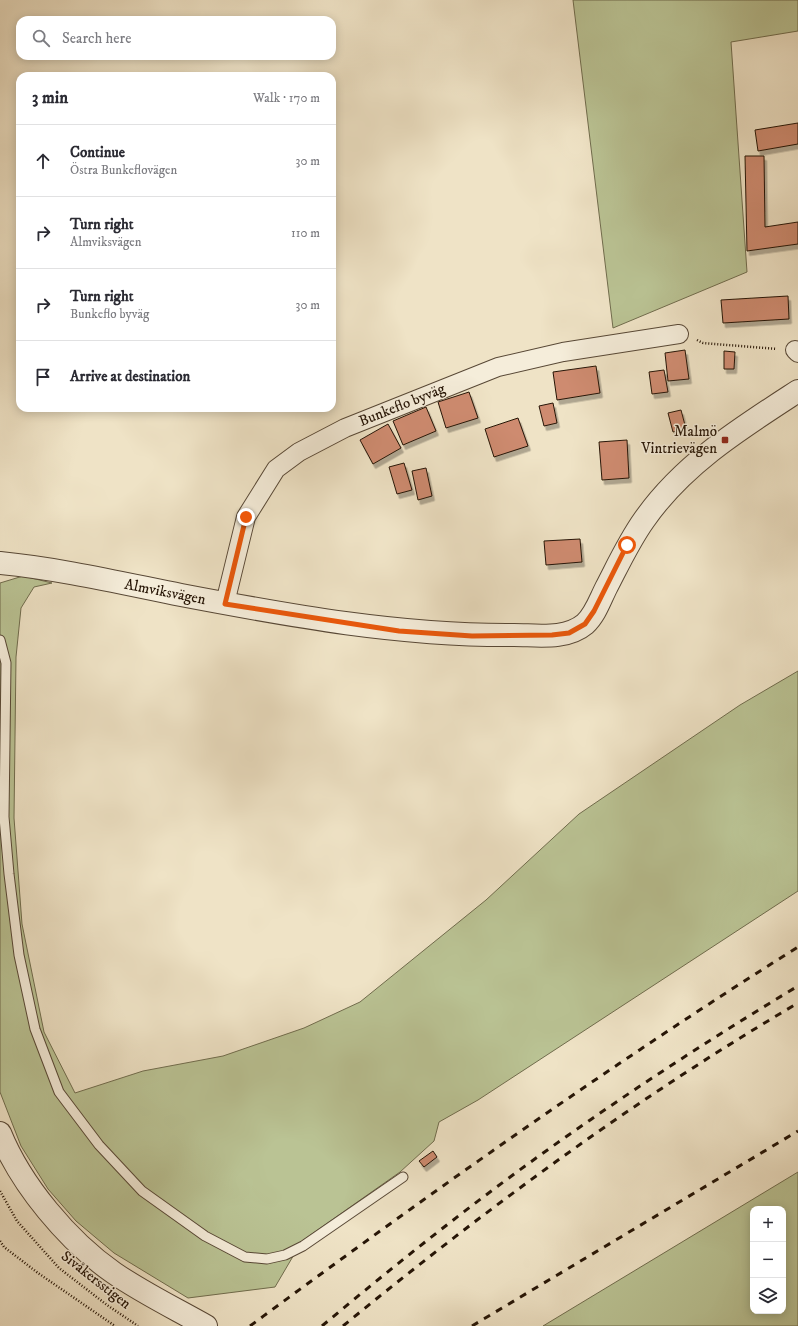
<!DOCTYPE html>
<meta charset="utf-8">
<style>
:root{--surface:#fff;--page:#f7f7f7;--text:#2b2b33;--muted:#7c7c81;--line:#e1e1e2}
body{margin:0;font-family:"IM FELL DW Pica",serif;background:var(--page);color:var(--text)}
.controls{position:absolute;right:12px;bottom:12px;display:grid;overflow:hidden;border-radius:8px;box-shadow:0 2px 10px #0003}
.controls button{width:36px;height:36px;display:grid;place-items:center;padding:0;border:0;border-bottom:1px solid var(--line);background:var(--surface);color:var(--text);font:20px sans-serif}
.stop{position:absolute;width:12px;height:12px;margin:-9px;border:3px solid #ea580c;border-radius:50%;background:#fff}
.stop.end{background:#ea580c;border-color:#fff;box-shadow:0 1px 4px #0008}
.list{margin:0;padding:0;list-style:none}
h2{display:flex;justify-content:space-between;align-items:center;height:52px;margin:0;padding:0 16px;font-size:17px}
h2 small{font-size:13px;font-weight:400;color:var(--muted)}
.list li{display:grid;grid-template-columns:26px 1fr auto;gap:12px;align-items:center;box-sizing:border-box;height:72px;padding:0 16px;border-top:1px solid var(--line)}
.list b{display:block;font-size:15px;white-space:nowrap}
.list p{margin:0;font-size:13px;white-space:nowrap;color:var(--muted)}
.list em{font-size:13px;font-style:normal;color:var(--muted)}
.icon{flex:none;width:22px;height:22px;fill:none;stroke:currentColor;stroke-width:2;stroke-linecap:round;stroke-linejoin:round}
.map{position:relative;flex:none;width:798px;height:1326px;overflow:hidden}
.search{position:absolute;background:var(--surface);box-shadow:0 2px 10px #0003;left:16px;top:16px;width:320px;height:44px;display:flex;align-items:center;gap:10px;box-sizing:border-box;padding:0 14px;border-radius:12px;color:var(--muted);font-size:15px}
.panel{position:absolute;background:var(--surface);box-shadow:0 2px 10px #0003;left:16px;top:72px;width:320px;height:340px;border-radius:12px}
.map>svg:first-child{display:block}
.green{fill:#bac394;stroke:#706c4d;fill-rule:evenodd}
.building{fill:#ce8b6f;stroke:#261506;filter:url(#shadow)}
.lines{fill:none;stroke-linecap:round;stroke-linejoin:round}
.service-casing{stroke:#584836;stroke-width:11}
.minor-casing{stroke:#584836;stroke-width:20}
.tertiary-casing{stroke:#584836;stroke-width:24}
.path{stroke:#261506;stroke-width:2.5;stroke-dasharray:1 2;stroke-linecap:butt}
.service{stroke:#f5edda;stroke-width:9}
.minor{stroke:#f5edda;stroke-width:18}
.tertiary{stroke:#f5edda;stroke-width:22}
.rail{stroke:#261506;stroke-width:3;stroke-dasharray:7 7;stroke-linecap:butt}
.route{stroke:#ea580c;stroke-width:5}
.poi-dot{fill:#8f2418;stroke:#f5edda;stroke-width:1.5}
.labels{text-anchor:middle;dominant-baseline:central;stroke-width:3;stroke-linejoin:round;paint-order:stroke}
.street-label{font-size:15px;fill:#261506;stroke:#f5edda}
.poi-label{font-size:15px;fill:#261506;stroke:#f5edda;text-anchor:end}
</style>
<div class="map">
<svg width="798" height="1326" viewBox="0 0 798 1326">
<defs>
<filter id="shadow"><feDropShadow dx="2.5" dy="4.5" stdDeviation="0" flood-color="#0004"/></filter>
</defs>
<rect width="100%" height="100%" fill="#efe3c6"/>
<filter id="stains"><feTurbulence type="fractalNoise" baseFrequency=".005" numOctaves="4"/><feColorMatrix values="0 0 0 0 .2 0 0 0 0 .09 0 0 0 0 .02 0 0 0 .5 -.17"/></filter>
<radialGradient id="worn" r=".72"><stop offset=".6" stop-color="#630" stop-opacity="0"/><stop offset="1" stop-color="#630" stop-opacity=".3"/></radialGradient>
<path class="green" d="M573 0H798V31L731 42 747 272 613 328Z
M23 576 52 583 34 587 21 608 16 657 14 818 22 924 44 1032 75 1093 143 1071 223 1056 304 1028 360 1002 486 900 579 814 740 705 798 671V891L478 1100 439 1122 434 1141 400 1172 302 1241 275 1287 188 1298 114 1253 76 1221 48 1189 21 1146 0 1092V583Z
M798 1172V1326H543ZM753 1209H783V1311H753Z"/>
<path class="building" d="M798 123V144L758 151 755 130Z
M745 156H764L765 227 798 222V244L747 251Z
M788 296 789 319 723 323 721 300Z
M685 350 689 379 668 381 665 353Z
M724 351 735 352 734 369H724Z
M596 366 600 393 557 400 553 372Z
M664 370 668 392 652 394 649 372Z
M469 392 478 418 446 428 438 402Z
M553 403 557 423 544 426 539 406Z
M426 407 436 431 403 445 393 421Z
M681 410 686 429 673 432 668 413Z
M518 418 528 446 494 457 485 429Z
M388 424 401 448 373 464 360 440Z
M627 440 629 478 602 480 599 442Z
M404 463 412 490 397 494 389 467Z
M426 468 432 496 418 500 412 471Z
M580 539 582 562 546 565 544 541Z
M433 1151 437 1157 424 1167 419 1161Z"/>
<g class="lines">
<g class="service-casing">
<path id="service" d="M0 640 6 663 4 817 9 874 19 955 35 1029 59 1092 99 1145 142 1191 205 1236 245 1257 267 1259 285 1255 303 1246 403 1177"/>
</g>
<g class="minor-casing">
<path id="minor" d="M795 350 798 353
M225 603 246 517 276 469 299 452 345 428 498 367 563 352 679 334"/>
</g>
<g class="tertiary-casing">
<path id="tertiary" d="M0 563C61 569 121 583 181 595 291 616 402 636 514 635 537 635 566 640 585 624 595 615 600 600 606 588 618 565 629 541 644 520 683 464 741 428 798 391
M0 1133C21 1185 68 1241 114 1273 143 1293 176 1309 206 1326"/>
</g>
<path class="path" d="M697 340 703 343 777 349
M0 1191 17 1221 59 1268 107 1305 138 1326
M0 1241 4 1247 38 1273 115 1326"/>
<use href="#service" class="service"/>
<use href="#minor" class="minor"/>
<use href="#tertiary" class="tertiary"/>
<path class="rail" d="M250 1326C429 1194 610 1065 798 947
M322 1326C402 1259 484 1194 570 1134 644 1082 720 1033 798 986
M343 1326C487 1208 638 1097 798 1003
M472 1326 798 1131"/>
</g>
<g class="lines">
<path class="route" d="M246 517 225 604 399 631 472 636 552 635 569 633 585 624 594 611 627 545"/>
</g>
<rect class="poi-dot" x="721" y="436" width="8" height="8" rx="2"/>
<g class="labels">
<g class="street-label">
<text transform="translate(402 405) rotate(-22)">Bunkeflo byväg</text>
<text transform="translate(165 592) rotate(11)">Almviksvägen</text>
<text transform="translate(96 1280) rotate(38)">Sivåkersstigen</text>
</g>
<g class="poi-label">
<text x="717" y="431">Malmö<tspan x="717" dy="17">Vintrievägen</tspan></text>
</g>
</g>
<rect width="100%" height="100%" filter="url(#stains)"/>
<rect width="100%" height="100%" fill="url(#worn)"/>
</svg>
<div class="controls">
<button>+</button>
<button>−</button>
<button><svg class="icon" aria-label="layers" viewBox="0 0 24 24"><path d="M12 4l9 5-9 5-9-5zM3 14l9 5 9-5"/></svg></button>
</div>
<div class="stop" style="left:627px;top:545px"></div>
<div class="stop end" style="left:246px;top:517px"></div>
<div class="search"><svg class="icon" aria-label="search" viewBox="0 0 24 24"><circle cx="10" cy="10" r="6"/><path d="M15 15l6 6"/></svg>Search here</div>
<section class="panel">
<h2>3 min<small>Walk · 170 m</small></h2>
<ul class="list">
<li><svg class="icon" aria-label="ahead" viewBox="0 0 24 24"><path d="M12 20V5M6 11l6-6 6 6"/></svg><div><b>Continue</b><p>Östra Bunkeflovägen</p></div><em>30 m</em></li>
<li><svg class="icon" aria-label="right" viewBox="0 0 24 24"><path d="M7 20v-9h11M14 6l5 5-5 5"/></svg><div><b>Turn right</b><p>Almviksvägen</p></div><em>110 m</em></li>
<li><svg class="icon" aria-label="right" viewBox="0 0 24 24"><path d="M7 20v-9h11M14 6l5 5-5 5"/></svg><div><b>Turn right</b><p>Bunkeflo byväg</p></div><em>30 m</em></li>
<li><svg class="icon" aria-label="arrive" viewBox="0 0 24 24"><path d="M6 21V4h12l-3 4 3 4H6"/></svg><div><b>Arrive at destination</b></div></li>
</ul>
</section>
</div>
